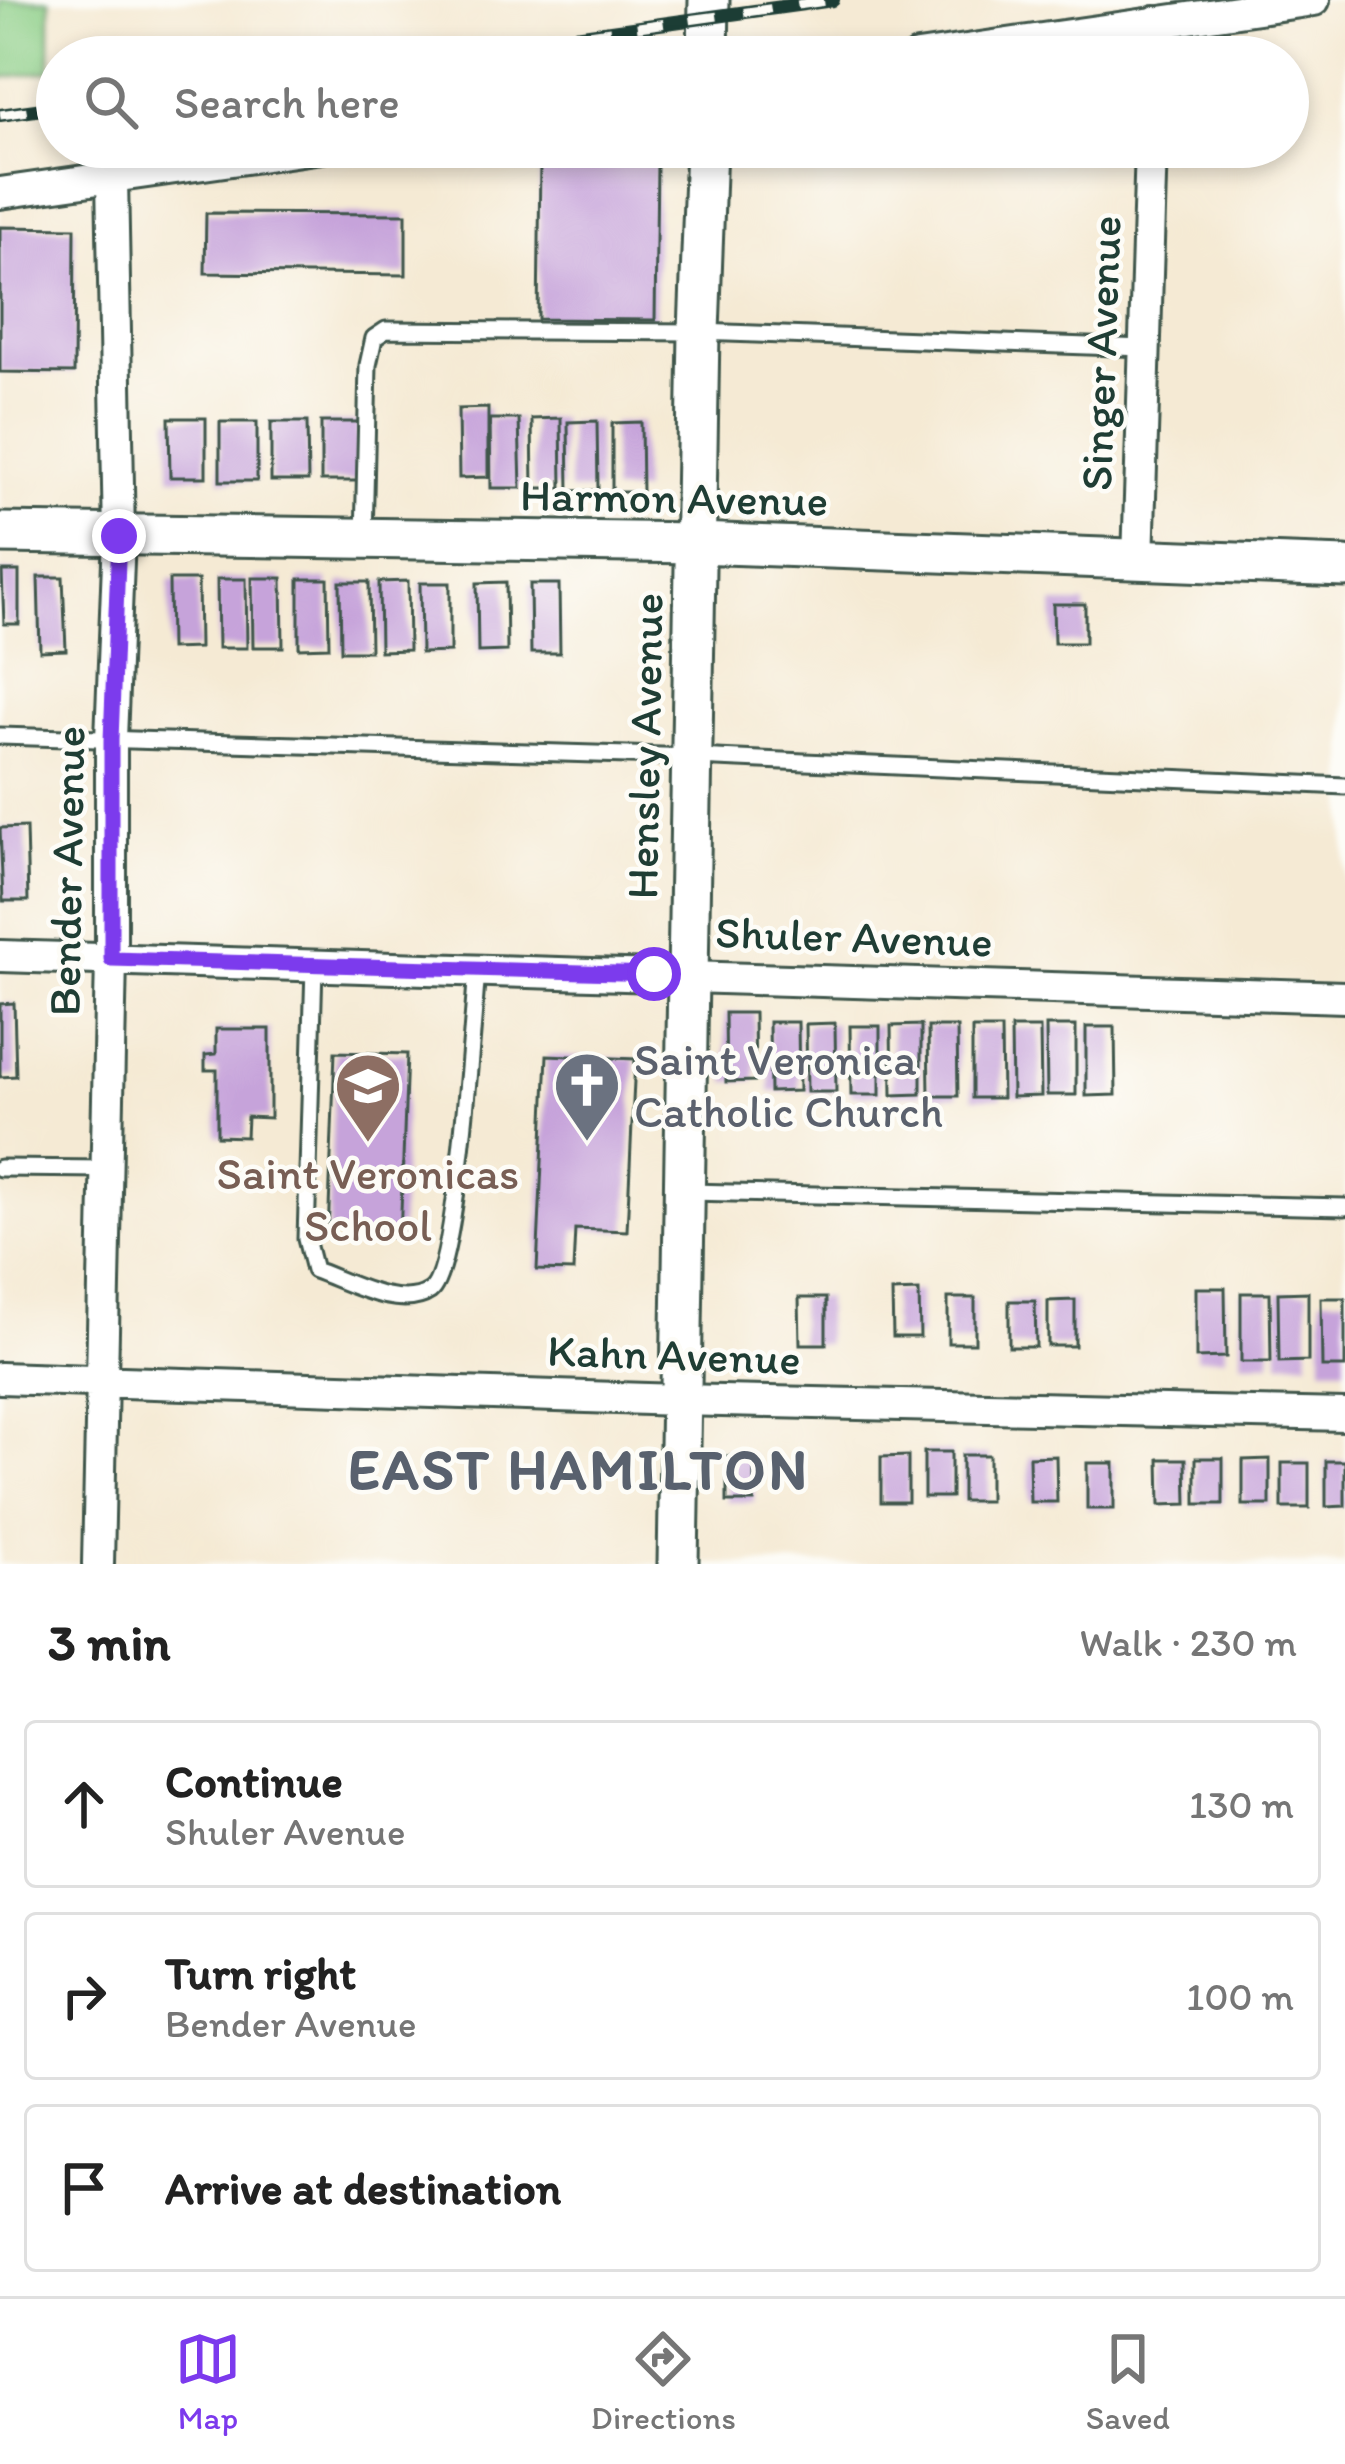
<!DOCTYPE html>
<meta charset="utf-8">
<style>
:root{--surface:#fff;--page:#f2f2f2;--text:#222;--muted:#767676;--line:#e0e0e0;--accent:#7c3aed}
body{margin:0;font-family:Itim,sans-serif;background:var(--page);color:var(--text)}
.stop{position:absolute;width:36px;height:36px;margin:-27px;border:9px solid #7c3aed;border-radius:50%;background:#fff}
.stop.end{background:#7c3aed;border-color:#fff;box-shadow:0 3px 12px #0008}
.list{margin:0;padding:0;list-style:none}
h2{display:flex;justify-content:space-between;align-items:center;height:156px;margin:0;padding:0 48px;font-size:51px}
h2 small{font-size:39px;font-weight:400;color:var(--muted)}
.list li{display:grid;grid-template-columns:78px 1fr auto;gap:36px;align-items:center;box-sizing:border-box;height:168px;margin:0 24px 24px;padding:0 24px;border:3px solid var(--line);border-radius:12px}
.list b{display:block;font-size:45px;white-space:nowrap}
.list p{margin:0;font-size:39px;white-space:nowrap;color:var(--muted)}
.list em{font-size:39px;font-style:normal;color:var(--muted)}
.icon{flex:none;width:66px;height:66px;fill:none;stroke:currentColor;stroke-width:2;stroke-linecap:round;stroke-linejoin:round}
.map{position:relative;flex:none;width:1345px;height:1564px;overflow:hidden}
.search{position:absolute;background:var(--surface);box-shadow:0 6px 18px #0003;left:36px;right:36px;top:36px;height:132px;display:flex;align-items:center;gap:30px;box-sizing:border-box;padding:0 42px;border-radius:66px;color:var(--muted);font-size:45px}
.sheet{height:732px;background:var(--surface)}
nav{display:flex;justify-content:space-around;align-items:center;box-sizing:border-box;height:168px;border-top:3px solid var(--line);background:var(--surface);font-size:33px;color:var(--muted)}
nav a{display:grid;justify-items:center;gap:6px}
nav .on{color:var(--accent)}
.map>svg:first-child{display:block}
.green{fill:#8acd85;stroke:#54855c;stroke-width:3}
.building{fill:#c6a3da}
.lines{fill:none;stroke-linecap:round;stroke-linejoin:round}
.service-casing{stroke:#3f574c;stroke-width:21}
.minor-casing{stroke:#3f574c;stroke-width:36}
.tertiary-casing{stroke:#3f574c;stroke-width:45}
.service{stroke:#fff;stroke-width:15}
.minor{stroke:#fff;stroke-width:30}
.tertiary{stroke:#fff;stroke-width:39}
.rail-casing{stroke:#1f3d34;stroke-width:14}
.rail{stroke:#fdfcf7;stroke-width:9;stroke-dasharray:27;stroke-linecap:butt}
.route{stroke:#7c3aed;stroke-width:15}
.labels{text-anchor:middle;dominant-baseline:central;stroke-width:9;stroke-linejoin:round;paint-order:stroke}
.street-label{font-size:45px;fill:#1f3d34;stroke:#fdfcf7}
.worship-label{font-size:45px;fill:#5b616d;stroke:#fdfcf7;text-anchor:start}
.education-label{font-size:45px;fill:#785e54;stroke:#fdfcf7}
.district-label{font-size:57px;font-weight:bold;letter-spacing:3px;fill:#59616e;stroke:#fdfcf7}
</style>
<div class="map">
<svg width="1345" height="1564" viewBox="0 0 1345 1564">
<rect width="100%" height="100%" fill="#fdfcf7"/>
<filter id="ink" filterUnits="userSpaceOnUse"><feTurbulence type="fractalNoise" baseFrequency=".00833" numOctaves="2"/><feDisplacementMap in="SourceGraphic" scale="24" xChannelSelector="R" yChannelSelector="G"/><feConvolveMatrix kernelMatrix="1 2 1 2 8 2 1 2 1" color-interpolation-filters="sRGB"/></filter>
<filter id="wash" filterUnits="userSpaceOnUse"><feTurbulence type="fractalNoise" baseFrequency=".004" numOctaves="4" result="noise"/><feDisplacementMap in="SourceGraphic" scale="48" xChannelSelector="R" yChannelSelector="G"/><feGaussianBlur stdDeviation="2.7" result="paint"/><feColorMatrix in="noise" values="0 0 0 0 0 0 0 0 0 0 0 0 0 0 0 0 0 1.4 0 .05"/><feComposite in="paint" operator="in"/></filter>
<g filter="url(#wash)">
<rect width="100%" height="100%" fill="#f5ead4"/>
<path class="green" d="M0 0H50V71L0 78Z"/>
<g id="blocks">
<path class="building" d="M540 163 657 164 655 320 538 319Z
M206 213 406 214V275L205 273Z
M0 227 75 228 74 373 0 372Z
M488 408V477L459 478 458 409Z
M169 418H206V477H170Z
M561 418 562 488H533L532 419Z
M490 419H519L521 488H491Z
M597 421 598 490 569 491 568 422Z
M220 422H257V481H220Z
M271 422H307L308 481H271Z
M321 422H358V481H321Z
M641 422 642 492H612V423Z
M2 571H19V624H4Z
M38 577H63L66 650 40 651Z
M252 578H282L283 647H253Z
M217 579H246L247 648H218Z
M299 579H328L329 647 299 648Z
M169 580H198L199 648 170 649Z
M408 581 409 650 380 651 379 582Z
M340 582H369L370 651H341Z
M506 582 507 651 478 652 477 583Z
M420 583H450V652L421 653Z
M530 584H559L560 653H531Z
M1053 604H1085V643H1054Z
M26 827 28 901H3L0 828Z
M14 1003 16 1076 0 1077V1004Z
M725 1013H754L755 1081 726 1082Z
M769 1022H798L799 1091 770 1092Z
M835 1023 836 1092H807L806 1024Z
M921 1025V1094L892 1095 891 1026Z
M850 1026H880V1095H851Z
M1046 1026H1076V1095H1047Z
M928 1027H957L958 1096H929Z
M1086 1027H1115L1116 1095 1086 1096Z
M1011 1028H1040L1041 1096 1012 1097Z
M216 1029H270V1118L247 1117 246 1137 217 1136V1070H205V1055L216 1054Z
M972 1029H1001L1002 1098H972Z
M335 1052 407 1054 400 1238 328 1235Z
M547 1055 635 1059 627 1231 575 1229 573 1271 537 1270Z
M1196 1288H1225L1226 1357 1196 1358Z
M919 1291 920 1337H893L892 1292Z
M1308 1292V1361L1279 1362 1278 1293Z
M1241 1293H1270L1271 1362H1241Z
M799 1298H826V1344H800Z
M948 1298H975V1343H948Z
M1321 1298H1345V1367H1322Z
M1075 1300V1346H1048V1301Z
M1009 1301H1035L1036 1347H1009Z
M924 1452H951V1497H924Z
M962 1455H989V1501H962Z
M727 1456H754V1502H727Z
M908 1456V1502H881V1457Z
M1056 1456 1057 1502H1030L1029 1457Z
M1196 1458H1223V1504H1196Z
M1159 1459H1186L1187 1504 1160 1505Z
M1270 1459V1505H1243V1460Z
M1326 1461H1345V1506L1326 1507Z
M1087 1463H1114V1509H1087Z
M1282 1463H1309V1508H1282Z"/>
</g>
</g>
<g filter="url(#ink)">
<use href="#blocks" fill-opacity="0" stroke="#3f574c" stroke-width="3"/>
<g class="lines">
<g class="service-casing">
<path id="service" d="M364 539 368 365 374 338 386 330 699 332 1145 348
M0 736 695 757 1345 786
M314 967 306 1239 314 1270C344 1280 399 1312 430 1291 457 1272 473 1016 477 970
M0 1168 107 1169
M688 1192 1345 1207"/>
</g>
<g class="minor-casing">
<path id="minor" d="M918 57 1314 0
M1154 57 1155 22
M0 193 322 147
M1138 561 1151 147
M0 956 1345 997
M0 1378 678 1400 1345 1415
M98 1564 111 959V739L119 536 112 179"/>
</g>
<g class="tertiary-casing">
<path id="tertiary" d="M708 57 709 0
M0 533 696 543 1345 567
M678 1564 699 332 706 147"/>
</g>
<use href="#service" class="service"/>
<use href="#minor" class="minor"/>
<use href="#tertiary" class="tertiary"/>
<g class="rail-casing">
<path id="rail" d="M423 57 833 0
M0 115 57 107"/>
</g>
<use href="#rail" class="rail"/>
</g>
</g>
<g class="lines" filter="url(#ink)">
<path class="route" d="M119 536 111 740V959L654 974"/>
</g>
<defs>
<g id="church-pin" transform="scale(3.45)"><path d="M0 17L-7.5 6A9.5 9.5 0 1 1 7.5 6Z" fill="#6b7280" stroke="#fdfcf7"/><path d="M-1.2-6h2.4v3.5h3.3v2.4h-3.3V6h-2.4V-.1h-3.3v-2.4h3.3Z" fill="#fff"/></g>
<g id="school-pin" transform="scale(3.45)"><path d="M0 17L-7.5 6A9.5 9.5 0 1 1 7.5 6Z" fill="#8d6e63" stroke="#fdfcf7"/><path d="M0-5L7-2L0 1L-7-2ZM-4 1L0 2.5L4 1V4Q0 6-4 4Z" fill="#fff"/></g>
</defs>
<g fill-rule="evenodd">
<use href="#church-pin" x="587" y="1085"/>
<use href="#school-pin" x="368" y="1086"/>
</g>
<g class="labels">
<g class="street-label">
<text transform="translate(1100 353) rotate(-88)">Singer Avenue</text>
<text transform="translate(674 497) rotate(1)">Harmon Avenue</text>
<text transform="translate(644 746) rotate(-89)">Hensley Avenue</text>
<text transform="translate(66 871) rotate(-89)">Bender Avenue</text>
<text transform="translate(854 936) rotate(2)">Shuler Avenue</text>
<text transform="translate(674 1354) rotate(2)">Kahn Avenue</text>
</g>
<g class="worship-label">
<text x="634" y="1059">Saint Veronica<tspan x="634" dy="52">Catholic Church</tspan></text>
</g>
<g class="education-label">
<text x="368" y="1173">Saint Veronicas<tspan x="368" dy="52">School</tspan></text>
</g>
<g class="district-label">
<text x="579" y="1469">EAST HAMILTON</text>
</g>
</g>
</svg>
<div class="stop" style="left:654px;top:974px"></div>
<div class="stop end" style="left:119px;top:536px"></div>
<div class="search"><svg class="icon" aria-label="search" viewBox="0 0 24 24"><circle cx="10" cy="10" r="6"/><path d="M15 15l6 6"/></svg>Search here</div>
</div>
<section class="sheet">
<h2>3 min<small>Walk · 230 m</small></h2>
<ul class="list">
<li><svg class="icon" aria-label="ahead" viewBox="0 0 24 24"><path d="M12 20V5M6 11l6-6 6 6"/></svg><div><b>Continue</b><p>Shuler Avenue</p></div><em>130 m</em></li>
<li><svg class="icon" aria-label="right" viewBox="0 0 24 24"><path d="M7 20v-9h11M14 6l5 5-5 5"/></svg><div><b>Turn right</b><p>Bender Avenue</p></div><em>100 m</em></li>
<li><svg class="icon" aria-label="arrive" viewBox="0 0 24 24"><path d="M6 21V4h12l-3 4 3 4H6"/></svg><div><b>Arrive at destination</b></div></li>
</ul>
</section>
<nav>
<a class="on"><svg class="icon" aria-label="map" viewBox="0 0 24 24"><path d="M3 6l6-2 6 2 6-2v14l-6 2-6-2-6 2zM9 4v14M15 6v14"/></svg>Map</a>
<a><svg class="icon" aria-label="directions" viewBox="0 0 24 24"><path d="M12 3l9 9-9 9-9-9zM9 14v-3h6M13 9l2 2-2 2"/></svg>Directions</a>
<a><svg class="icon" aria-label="saved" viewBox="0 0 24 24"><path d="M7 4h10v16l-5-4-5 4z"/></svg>Saved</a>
</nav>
